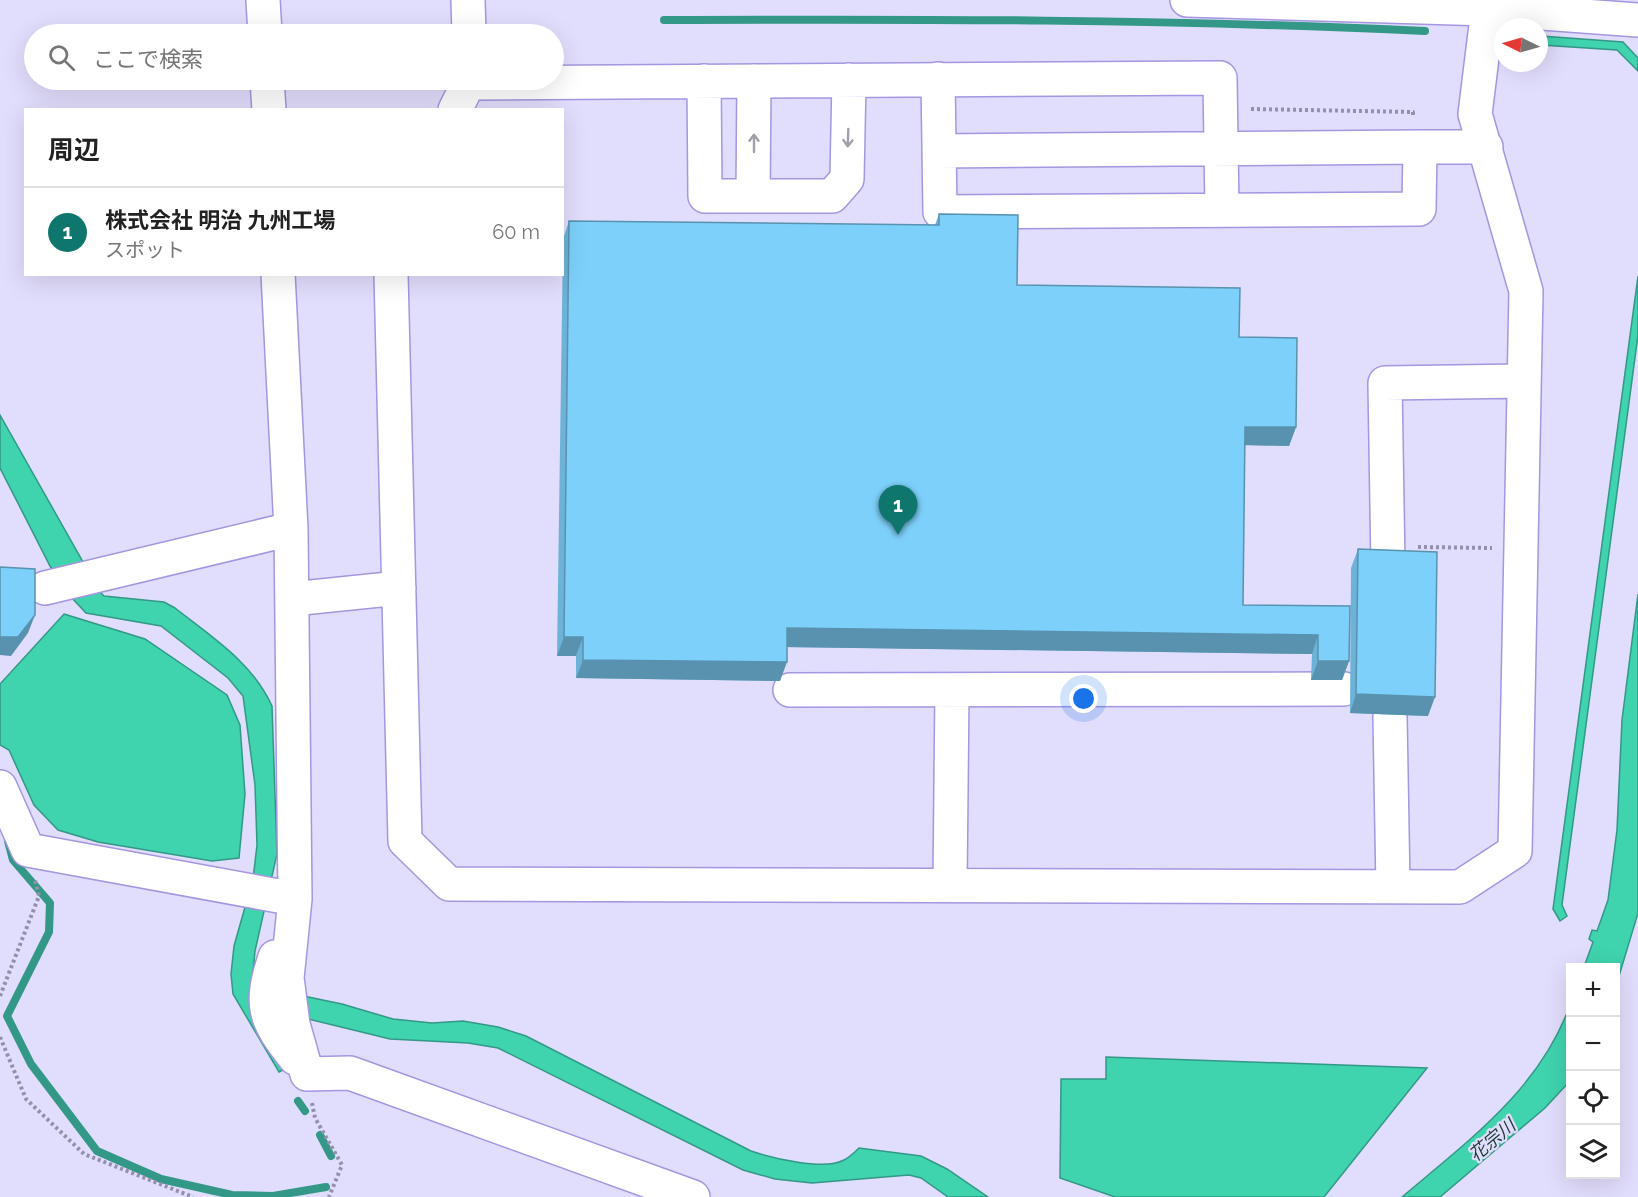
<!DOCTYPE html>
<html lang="ja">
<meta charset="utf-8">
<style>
:root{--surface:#fff;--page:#f2f2f2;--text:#222;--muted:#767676;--line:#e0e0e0;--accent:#0f766e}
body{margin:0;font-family:Raleway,"Noto Sans JP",sans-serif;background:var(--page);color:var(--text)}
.controls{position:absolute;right:18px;bottom:18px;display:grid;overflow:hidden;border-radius:0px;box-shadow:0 6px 24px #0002}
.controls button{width:54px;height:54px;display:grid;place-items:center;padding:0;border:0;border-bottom:2px solid var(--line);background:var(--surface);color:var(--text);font:30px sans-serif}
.compass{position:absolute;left:1494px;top:18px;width:54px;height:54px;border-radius:50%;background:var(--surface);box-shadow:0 6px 24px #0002;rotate:275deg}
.you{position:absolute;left:1084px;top:699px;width:21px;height:21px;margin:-15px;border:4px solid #fff;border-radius:50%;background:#1a73e8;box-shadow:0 0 0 9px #1a73e833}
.badge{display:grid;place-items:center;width:39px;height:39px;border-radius:50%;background:var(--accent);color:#fff;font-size:20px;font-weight:700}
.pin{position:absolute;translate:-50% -50px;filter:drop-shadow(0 2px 3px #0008)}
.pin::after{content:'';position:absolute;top:32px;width:21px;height:18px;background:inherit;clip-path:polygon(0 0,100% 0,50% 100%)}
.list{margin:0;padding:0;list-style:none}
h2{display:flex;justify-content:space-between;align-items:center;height:78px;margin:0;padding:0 24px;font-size:26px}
h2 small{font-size:20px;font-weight:400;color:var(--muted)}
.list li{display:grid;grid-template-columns:39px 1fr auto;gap:18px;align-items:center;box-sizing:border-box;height:90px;padding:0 24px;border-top:2px solid var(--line)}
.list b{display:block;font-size:22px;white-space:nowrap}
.list p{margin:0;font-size:20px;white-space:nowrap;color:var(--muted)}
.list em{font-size:20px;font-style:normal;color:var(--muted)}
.icon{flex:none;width:33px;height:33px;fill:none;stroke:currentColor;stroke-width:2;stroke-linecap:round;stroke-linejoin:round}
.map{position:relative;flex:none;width:1638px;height:1197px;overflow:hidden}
.search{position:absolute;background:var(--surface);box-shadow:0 6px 24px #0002;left:24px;top:24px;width:540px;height:66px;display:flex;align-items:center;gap:15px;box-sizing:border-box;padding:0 21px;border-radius:33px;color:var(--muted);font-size:22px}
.panel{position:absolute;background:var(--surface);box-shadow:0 6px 24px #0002;left:24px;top:108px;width:540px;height:168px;border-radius:0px}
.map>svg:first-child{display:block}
.water{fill:#3fd3ae;stroke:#339887;stroke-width:1.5}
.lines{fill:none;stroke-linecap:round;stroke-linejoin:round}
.stream{stroke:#339887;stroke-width:8}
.minor-casing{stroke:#a496e0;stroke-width:36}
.path{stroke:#948fac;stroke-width:4;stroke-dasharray:3 3;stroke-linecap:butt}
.minor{stroke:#fff;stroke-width:33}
.wall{fill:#6cb3d7}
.shaded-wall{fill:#5892af}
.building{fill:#7dd0fa;stroke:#5892af;stroke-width:1.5}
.oneway{stroke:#a29faa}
.labels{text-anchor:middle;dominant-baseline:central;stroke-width:4.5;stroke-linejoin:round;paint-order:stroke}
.water-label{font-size:18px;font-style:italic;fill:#1d3b32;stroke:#e1ddfc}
</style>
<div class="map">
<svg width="1638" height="1197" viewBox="0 0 1638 1197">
<rect width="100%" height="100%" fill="#e1ddfc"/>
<path class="water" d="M1541 36 1623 42 1638 58V71L1617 50 1541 45Z
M1638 276V335L1562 905 1567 916 1560 921 1553 909Z
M0 415 100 592 104 596 164 602 175 608C212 637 252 662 272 706L277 854 255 951 253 973 260 987 342 1004 393 1019 432 1023 463 1021 498 1027 526 1036 751 1151C772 1158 824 1171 844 1160 850 1157 855 1152 859 1148L921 1156 947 1169 988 1197H948L921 1178 909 1175 812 1183 775 1179 743 1170 498 1048 468 1043 390 1039 251 1005V1013L285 1069 279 1072 233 994 231 974 234 946 253 879 257 845 255 785 243 696 228 678 161 626 86 613 72 598 50 566 0 468Z
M1638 594V913L1616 986V968L1584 967 1593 942 1589 939 1592 930 1597 931 1608 900 1617 830 1622 720Z
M64 614 145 639 227 695 240 725 245 794 239 858 212 861 98 842 58 830 34 805 9 750 0 745V684Z
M1570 1005V1081L1545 1108 1440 1197H1402C1468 1141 1540 1089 1570 1005Z
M1106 1057 1427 1068 1324 1197H1115L1060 1178 1061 1079H1106Z"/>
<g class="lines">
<path class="stream" d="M664 20C918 19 1171 19 1425 31
M8 841 13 860 50 903 49 932 7 1016 31 1064 97 1151 161 1179 232 1195 273 1196 326 1187
M298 1101 305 1111
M320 1135 331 1156"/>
<g class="minor-casing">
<path id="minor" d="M263 0 265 34
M468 0 469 34
M1187 0 1488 9 1638 20
M938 79 940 212 1419 209 1420 147 939 151
M267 80 269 110
M704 81 705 196H753
M754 81 753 196H832L847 179 849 80
M470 83 1220 78 1222 210
M455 110 470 80
M1420 147H1486
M278 274 291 529 295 899 287 978 293 1024 307 1074 350 1073 693 1197
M391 274 405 841 449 884 1460 887 1515 851 1526 291 1475 114 1488 9
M1388 567 1385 383 1524 381
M45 588 291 529
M292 599 399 588
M790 690 1344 689
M1390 716 1393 887
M0 787 28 850 295 899
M950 885 952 690
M275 957C259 1006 264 1019 295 1058"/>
</g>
<path class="path" d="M1251 109 1413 112V116
M1418 547 1492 548
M0 996 39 896 35 880
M0 1037 26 1099 84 1154 193 1197
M312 1103 315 1118 342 1165 329 1197"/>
<use href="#minor" class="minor"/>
</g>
<path class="wall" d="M939 214 1017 285 1239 337 1296 427 1289 446 1245 445 1243 605 1350 606 1349 661 1342 680H1311L1312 654 787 647 780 681 576 678V656H557L563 239 569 221 935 225Z
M1358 549 1428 716 1350 713 1351 568Z"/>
<path class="shaded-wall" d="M1245 427H1296L1289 446 1239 445Z
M35 615 28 633 11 656 0 655V637Z
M787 628 1318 635 1312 654 780 647Z
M564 637H583L576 656H557Z
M583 660 787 662 780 681 576 678Z
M1318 661H1349L1342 680H1311Z
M1356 694 1435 697 1428 716 1350 713Z"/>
<path class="building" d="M939 214 1018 215 1017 285 1240 288 1239 337 1297 338 1296 427H1245L1243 605 1350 606 1349 661H1318V635L787 628V662L583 660V637H564L569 221 939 225Z
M1358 549 1437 552 1435 697 1356 694Z
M0 567 35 569V615L18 637H0Z"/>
<defs><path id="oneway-shaft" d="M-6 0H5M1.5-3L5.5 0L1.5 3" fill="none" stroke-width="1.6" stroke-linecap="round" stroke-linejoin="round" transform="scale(1.5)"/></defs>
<g class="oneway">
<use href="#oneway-shaft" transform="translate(848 138) rotate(92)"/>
<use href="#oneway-shaft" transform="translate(754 143) rotate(-90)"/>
</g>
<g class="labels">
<g class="water-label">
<text transform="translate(1492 1140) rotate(-40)">花宗川</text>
</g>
</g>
</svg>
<div class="controls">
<button>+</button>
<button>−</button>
<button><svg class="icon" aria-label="locate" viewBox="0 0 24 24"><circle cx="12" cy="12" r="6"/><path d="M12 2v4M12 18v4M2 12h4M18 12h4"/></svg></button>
<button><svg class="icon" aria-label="layers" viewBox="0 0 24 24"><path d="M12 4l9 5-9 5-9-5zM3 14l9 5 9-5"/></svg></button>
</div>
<svg class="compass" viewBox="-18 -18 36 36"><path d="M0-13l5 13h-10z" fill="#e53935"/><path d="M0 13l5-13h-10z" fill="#767676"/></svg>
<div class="you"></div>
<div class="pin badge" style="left:898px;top:535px">1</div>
<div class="search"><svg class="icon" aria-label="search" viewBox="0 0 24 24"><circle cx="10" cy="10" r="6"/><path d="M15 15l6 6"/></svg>ここで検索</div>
<section class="panel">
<h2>周辺<small></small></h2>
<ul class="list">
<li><span class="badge">1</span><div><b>株式会社 明治 九州工場</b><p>スポット</p></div><em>60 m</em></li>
</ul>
</section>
</div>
